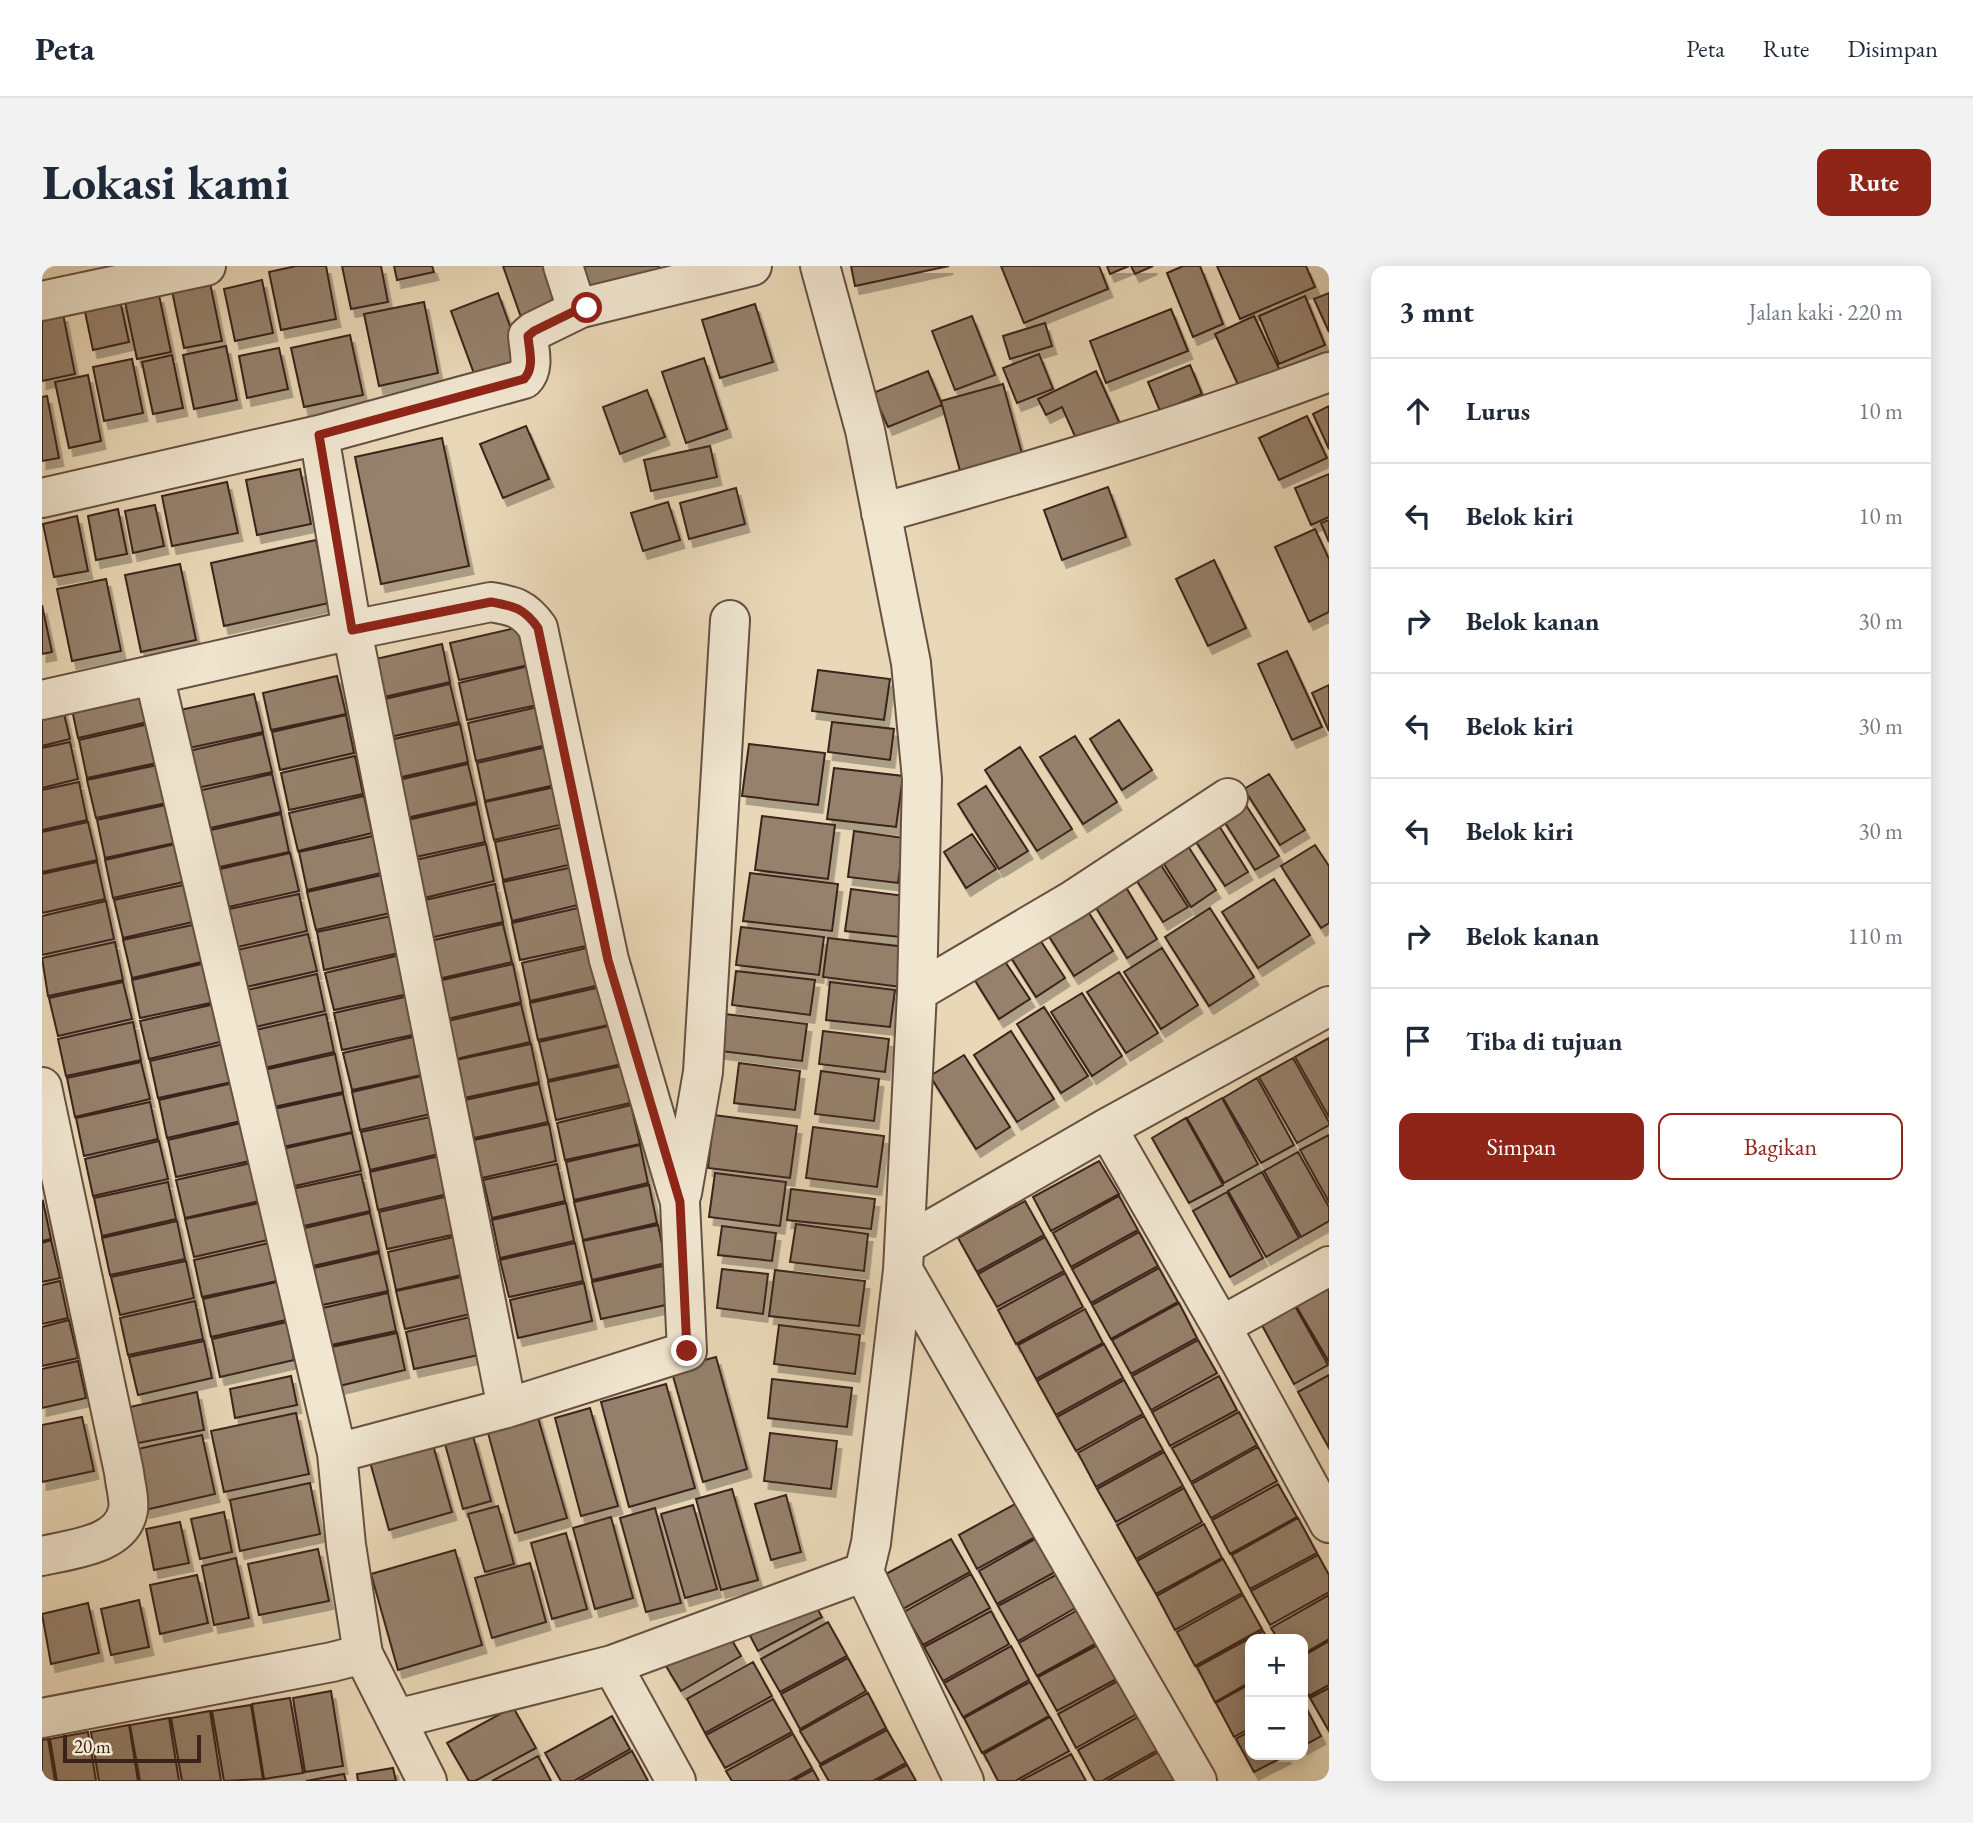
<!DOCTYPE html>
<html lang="id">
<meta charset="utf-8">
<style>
:root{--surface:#fff;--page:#f2f2f3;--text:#1f2937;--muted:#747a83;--line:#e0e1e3;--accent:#8f2418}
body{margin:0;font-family:"EB Garamond",serif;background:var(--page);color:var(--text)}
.controls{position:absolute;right:21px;bottom:21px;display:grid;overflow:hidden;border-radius:14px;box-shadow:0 4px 18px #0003}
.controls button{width:63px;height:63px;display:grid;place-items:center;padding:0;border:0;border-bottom:2px solid var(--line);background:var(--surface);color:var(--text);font:35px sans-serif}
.scale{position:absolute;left:21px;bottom:18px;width:138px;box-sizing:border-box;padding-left:7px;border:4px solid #3b231b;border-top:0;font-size:19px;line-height:24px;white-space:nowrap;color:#3b231b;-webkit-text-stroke:5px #f1e6d0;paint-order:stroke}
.stop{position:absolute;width:21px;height:21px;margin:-16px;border:5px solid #8f2418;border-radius:50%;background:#fff}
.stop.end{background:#8f2418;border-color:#fff;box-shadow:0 2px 7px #0008}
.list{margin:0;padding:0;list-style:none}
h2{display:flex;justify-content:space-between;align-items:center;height:91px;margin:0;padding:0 28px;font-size:30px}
h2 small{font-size:23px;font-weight:400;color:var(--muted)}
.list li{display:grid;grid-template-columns:46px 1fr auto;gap:21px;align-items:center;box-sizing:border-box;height:105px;padding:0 28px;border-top:2px solid var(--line)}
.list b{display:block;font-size:26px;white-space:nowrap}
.list em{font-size:23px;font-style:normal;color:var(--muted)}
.actions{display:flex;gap:14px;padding:21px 28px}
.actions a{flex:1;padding:16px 0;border:2px solid var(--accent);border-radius:14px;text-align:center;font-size:24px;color:var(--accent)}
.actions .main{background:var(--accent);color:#fff}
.icon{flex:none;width:38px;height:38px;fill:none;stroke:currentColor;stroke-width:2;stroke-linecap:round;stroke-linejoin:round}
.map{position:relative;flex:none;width:1287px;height:1515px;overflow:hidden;border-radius:14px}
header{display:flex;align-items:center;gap:42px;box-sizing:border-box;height:98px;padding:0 35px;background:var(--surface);border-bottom:2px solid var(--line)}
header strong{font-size:33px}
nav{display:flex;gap:38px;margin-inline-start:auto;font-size:24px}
.intro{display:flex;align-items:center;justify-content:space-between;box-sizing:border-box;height:168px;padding:0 42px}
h1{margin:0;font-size:49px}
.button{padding:18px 32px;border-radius:14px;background:var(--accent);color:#fff;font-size:24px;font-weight:700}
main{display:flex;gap:42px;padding:0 42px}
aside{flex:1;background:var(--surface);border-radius:14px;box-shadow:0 4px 18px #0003}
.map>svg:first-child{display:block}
.building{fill:#95816c;stroke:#3b231b;stroke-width:2;filter:url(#shadow)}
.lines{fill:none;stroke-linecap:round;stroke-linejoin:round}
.minor-casing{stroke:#665042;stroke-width:42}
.minor{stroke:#f1e6d0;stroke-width:38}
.route{stroke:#8f2418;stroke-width:9}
</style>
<header>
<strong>Peta</strong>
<nav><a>Peta</a><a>Rute</a><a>Disimpan</a></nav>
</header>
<div class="intro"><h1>Lokasi kami</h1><a class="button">Rute</a></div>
<main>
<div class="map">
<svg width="1287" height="1515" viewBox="0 0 1287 1515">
<defs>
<filter id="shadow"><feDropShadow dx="4.5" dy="8" stdDeviation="0" flood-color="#0004"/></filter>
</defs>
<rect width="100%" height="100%" fill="#e9d8b7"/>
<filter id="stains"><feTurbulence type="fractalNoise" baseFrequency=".00286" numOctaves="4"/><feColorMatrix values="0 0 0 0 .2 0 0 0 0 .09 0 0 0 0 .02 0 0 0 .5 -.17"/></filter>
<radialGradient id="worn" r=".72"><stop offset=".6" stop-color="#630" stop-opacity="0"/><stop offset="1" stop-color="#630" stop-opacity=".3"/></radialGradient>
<path class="building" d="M254 0H284L294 53 239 64 227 6Z
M300 0H339L346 36 309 43Z
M352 0H390L392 6 355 14Z
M461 0H506L521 43 481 57Z
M544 0H617L618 3 551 28 541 1Z
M809 0H907L813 20Z
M959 0H1057L1066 23 982 57Z
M1065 0H1087L1068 8Z
M1089 0H1111L1093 8Z
M1141 0H1158L1181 58 1151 71 1125 7Z
M1175 0H1264L1273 21 1198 53Z
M220 14 231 67 193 75 182 23Z
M168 17 180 75 142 82 130 25Z
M456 27 481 96 434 113 409 45Z
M1287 27V66L1272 33Z
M117 29 129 86 95 93 83 36Z
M1263 30 1283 79 1237 98 1217 50Z
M78 34 87 76 51 84 42 41Z
M382 36 396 107 337 120 322 48Z
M713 38 731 96 678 112 660 54Z
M1129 43 1146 85 1064 117 1048 75Z
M21 48 33 108 0 115V53Z
M930 50 953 109 913 124 890 65Z
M1212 50 1242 113 1202 132 1173 68Z
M1003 57 1010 80 968 93 961 70Z
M308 69 321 129 262 141 249 82Z
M184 80 195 134 152 143 141 89Z
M237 82 246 123 205 132 197 90Z
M997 88 1011 123 975 137 961 102Z
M130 89 141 142 111 148 100 96Z
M662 92 685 163 644 177 620 106Z
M90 93 101 147 62 155 51 101Z
M1148 99 1160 128 1118 145 1106 116Z
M886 105 900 139 846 161 831 127Z
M1054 105 1078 158 1036 177 1020 141 1004 149 996 133Z
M46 109 59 175 27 182 13 116Z
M961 118 982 195 920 212 899 135Z
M605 124 623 171 578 188 561 141Z
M5 130 17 192 0 195V131Z
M1287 140V183L1271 148Z
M1265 150 1285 192 1237 214 1217 172Z
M484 160 507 213 461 232 438 178Z
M400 172 427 300 339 318 313 191Z
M668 180 675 211 609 225 602 194Z
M258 203 269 258 215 269 204 214Z
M1287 208V251L1269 259 1253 222Z
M185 216 196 267 130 280 120 230Z
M1066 221 1084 271 1020 294 1002 244Z
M694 222 703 258 647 273 638 237Z
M626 236 638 274 601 285 589 247Z
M113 239 122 280 91 287 83 245Z
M76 243 85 288 54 294 46 250Z
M35 250 46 305 12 311 1 258Z
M1287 254V276L1279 257Z
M1273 263 1287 293V346L1267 356 1233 281Z
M274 274 287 337 182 360 169 297Z
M1172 294 1204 362 1166 380 1134 313Z
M138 298 154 374 99 386 83 309Z
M64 313 79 385 30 395 15 323Z
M0 339 10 386 0 388Z
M482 360 491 398 417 414 408 377Z
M400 378 408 416 333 433 325 395Z
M1245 385 1280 461 1250 474 1216 398Z
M491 399 500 438 425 454 417 417Z
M776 404 848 413 842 454 770 445Z
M295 410 304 448 229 464 221 427Z
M102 418 110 455 36 472 28 434Z
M408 418 417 456 343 472 334 435Z
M1287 419V465L1270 427Z
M212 428 221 466 147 482 138 444Z
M19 435 28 473 0 480V440Z
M500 440 509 478 434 495 426 457Z
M304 449 312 487 238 504 230 466Z
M1077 454 1110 504 1080 524 1048 473Z
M790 456 852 463 848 494 786 486Z
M111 457 119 496 45 512 37 474Z
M418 458 426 496 351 513 343 475Z
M221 468 230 506 155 522 147 485Z
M1033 470 1075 536 1041 558 998 491Z
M28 476 36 513 0 522V482Z
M707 478 783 487 776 539 700 530Z
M509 480 517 518 443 535 435 497Z
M978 481 1030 563 995 585 943 504Z
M313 490 321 528 247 544 239 507Z
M120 498 129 536 54 552 45 514Z
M426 498 435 536 360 553 352 515Z
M792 502 861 510 854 561 785 553Z
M230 508 239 546 164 563 156 525Z
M1227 508 1263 564 1238 579 1202 523Z
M37 516 45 554 0 564V524Z
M518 520 526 557 452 574 443 536Z
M944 520 986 585 957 603 916 538Z
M322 530 330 567 256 585 247 547Z
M1198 530 1237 590 1213 604 1175 544Z
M128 538 137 576 63 592 55 554Z
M435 538 443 576 369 592 361 555Z
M1169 547 1206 606 1183 620 1145 562Z
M239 548 247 586 173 602 165 565Z
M720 550 793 559 786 613 713 604Z
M46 556 55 594 0 606V566Z
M527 560 535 597 461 614 453 576Z
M812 565 862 572 856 617 806 611Z
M1137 566 1174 624 1149 641 1112 582Z
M930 568 954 603 924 622 902 586Z
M331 570 339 607 265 624 257 586Z
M138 577 146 615 71 632 63 594Z
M444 578 452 615 378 633 369 595Z
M1273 579 1287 600V657L1279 662 1239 600Z
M1110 585 1146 641 1121 656 1086 601Z
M248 587 257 625 182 642 174 604Z
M55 596 63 633 0 647V608Z
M536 600 544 637 470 655 461 616Z
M708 607 796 618 790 665 701 655Z
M1076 608 1115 673 1085 692 1045 627Z
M340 609 348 647 274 664 265 626Z
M1232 613 1268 669 1216 702 1180 646Z
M146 618 155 655 81 672 72 634Z
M453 618 461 656 387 672 379 635Z
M809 623 863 630 858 671 803 665Z
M257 628 265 665 191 682 183 644Z
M64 635 72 673 0 689V650Z
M1042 639 1071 685 1032 710 1003 664Z
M545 640 553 678 478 694 470 657Z
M1168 642 1212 711 1167 740 1123 671Z
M349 650 357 687 282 704 275 666Z
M155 658 164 695 90 712 81 674Z
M461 658 470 696 396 713 388 675Z
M699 661 782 671 777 709 694 699Z
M266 668 275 705 200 722 191 685Z
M994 668 1023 712 994 731 966 687Z
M786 672 864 681 859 721 781 711Z
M73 676 81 714 6 730 0 692Z
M553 680 562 718 488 735 480 697Z
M1120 682 1156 739 1119 763 1082 706Z
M358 689 366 728 292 744 283 707Z
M962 694 988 733 957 753 932 713Z
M164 697 173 736 98 752 90 714Z
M471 698 479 736 405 753 396 715Z
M694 705 773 714 768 749 690 739Z
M1077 706 1116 767 1084 787 1045 726Z
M275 708 283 745 209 762 201 725Z
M81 716 90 753 16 770 7 732Z
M788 716 853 724 848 761 784 754Z
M563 720 571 758 496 774 488 737Z
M1040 727 1080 790 1050 810 1009 746Z
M367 730 375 768 300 784 292 747Z
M173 738 182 775 107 793 98 755Z
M479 738 488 776 414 793 406 755Z
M1002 741 1046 810 1019 827 975 758Z
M284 748 292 786 218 803 209 765Z
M683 748 765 758 760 795 678 785Z
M91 756 99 794 24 810 16 773Z
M571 759 580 798 506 814 497 776Z
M781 765 847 773 843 806 777 798Z
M969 765 1012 833 975 856 932 789Z
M375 770 384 808 310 824 301 787Z
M1287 772V851L1253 791Z
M182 778 190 816 116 832 108 795Z
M489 778 497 816 422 832 414 794Z
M293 788 301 826 227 842 218 805Z
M922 789 968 861 934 883 888 810Z
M1251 792 1287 856V859L1255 877 1217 811Z
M99 796 108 833 33 851 25 812Z
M697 797 758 805 753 844 692 837Z
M580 800 588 837 514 854 506 816Z
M779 805 837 813 832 855 773 848Z
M384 809 393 847 318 864 310 826Z
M1215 812 1252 879 1219 897 1181 832Z
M191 817 199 855 125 872 117 834Z
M497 818 506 856 432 872 423 834Z
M301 828 310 866 236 882 227 844Z
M1180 832 1216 898 1182 917 1145 852Z
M108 836 116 873 42 890 34 852Z
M589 839 598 878 523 894 515 857Z
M672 849 755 860 748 912 666 902Z
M393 850 401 887 328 904 319 866Z
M1144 852 1181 919 1147 937 1110 872Z
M199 857 208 895 134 911 126 874Z
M507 858 514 895 440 912 432 874Z
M771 861 842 870 835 921 764 912Z
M310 867 319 905 244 922 236 884Z
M1287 869V936L1258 884Z
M117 875 126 913 51 930 43 893Z
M598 879 606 917 532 934 524 896Z
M1256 886 1287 941V955L1259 971 1222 905Z
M402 889 410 927 336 944 328 906Z
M1057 895 1077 928 1009 965 991 931Z
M209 897 217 935 143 952 134 914Z
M515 898 523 935 450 952 441 914Z
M1220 906 1257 972 1224 991 1186 925Z
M673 907 744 916 738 960 667 951Z
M319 908 328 945 253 962 245 924Z
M126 916 134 953 60 970 52 932Z
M607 919 615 957 541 974 532 936Z
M749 923 833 933 829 963 745 954Z
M1185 926 1221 992 1188 1011 1151 945Z
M411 929 419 967 345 983 337 946Z
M1077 930 1096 964 1029 1001 1011 967Z
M1 935 9 973 0 975V936Z
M983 935 1002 969 935 1006 916 972Z
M217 937 226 974 152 991 143 953Z
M524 937 532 975 458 992 450 954Z
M328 947 337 985 262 1002 254 964Z
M135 955 143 993 68 1009 60 972Z
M754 958 826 968 822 1005 748 996Z
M616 959 624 997 550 1014 541 975Z
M680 960 734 967 730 995 676 989Z
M1097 966 1116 1000 1049 1037 1030 1003Z
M420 969 428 1007 354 1024 346 986Z
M1003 971 1022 1005 955 1041 936 1008Z
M9 974 18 1012 0 1016V977Z
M227 977 235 1015 160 1031 152 994Z
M533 977 541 1015 467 1031 458 994Z
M337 987 346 1025 271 1041 263 1004Z
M144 995 152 1032 78 1049 69 1011Z
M625 999 633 1037 559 1053 550 1016Z
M1117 1002 1136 1036 1069 1073 1050 1039Z
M680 1003 726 1008 721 1048 675 1042Z
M733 1004 823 1015 817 1060 727 1050Z
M1023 1007 1041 1041 974 1078 956 1044Z
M429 1009 437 1046 363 1063 354 1025Z
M18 1015 26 1052 0 1058V1019Z
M235 1016 244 1054 169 1071 161 1033Z
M542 1017 550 1055 476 1072 468 1034Z
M1287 1018V1096L1250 1033Z
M346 1027 354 1065 280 1081 272 1044Z
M1249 1033 1286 1099 1252 1118 1216 1052Z
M153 1035 161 1073 86 1089 78 1052Z
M1137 1037 1155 1072 1089 1108 1070 1074Z
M1043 1043 1061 1077 994 1113 976 1079Z
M437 1049 446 1087 372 1103 364 1066Z
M27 1054 36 1092 0 1100V1061Z
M245 1056 252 1094 178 1111 170 1073Z
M737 1059 818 1069 813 1108 732 1098Z
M355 1067 363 1104 289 1122 280 1083Z
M1156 1074 1175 1107 1109 1144 1090 1110Z
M162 1075 170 1112 96 1129 87 1091Z
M1062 1078 1081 1112 1014 1149 995 1115Z
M674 1091 705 1203 661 1216 629 1103Z
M36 1095 44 1132 0 1142V1103Z
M1287 1109V1182L1256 1126Z
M249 1110 255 1139 193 1152 188 1123Z
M1177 1110 1195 1144 1128 1180 1110 1146Z
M730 1113 810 1122 805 1161 726 1152Z
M1082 1114 1101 1148 1034 1185 1015 1151Z
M624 1118 653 1222 587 1241 559 1136Z
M155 1126 162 1164 96 1177 88 1141Z
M492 1138 525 1252 473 1267 442 1152Z
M548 1142 576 1240 539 1250 513 1152Z
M1197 1146 1215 1179 1149 1216 1130 1182Z
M254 1147 267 1208 182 1226 169 1165Z
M1102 1150 1121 1184 1054 1221 1036 1187Z
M40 1151 52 1205 0 1216V1159Z
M728 1167 795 1175 789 1223 722 1215Z
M160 1169 173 1228 103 1244 91 1184Z
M431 1170 449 1235 421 1243 403 1178Z
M391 1179 410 1246 347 1264 328 1196Z
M1216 1181 1235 1215 1169 1252 1150 1218Z
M1122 1186 1141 1220 1074 1256 1055 1223Z
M268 1217 278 1268 198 1285 188 1234Z
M1236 1218 1255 1251 1188 1288 1170 1254Z
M1142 1222 1160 1256 1094 1293 1075 1259Z
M690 1223 716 1314 679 1324 654 1233Z
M744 1229 759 1286 729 1294 713 1238Z
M984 1232 1002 1266 935 1303 917 1269Z
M651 1239 675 1323 643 1332 619 1248Z
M456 1240 472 1298 443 1306 426 1248Z
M613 1242 639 1337 604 1346 578 1252Z
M182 1246 190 1286 158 1293 149 1253Z
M569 1251 591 1332 553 1343 531 1262Z
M1256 1252 1275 1287 1208 1323 1190 1289Z
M138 1256 147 1297 112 1304 104 1263Z
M1162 1258 1180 1292 1114 1328 1095 1295Z
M524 1267 545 1343 510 1353 489 1277Z
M1004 1267 1022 1301 955 1338 937 1305Z
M909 1273 928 1306 861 1343 842 1309Z
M276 1283 287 1335 217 1349 206 1298Z
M413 1284 440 1379 356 1404 329 1308Z
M1276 1289 1287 1309V1326L1228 1359 1209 1325Z
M194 1292 207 1352 172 1359 160 1300Z
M1181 1293 1200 1327 1133 1364 1115 1330Z
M488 1297 504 1356 450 1372 433 1312Z
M1023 1304 1042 1337 976 1375 956 1340Z
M929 1308 948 1342 881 1379 862 1346Z
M155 1309 166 1357 118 1368 108 1319Z
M767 1328 780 1351 716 1385 704 1362Z
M1201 1329 1220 1363 1153 1400 1135 1366Z
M1287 1329V1373L1261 1388V1373H1236L1229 1362Z
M97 1334 107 1381 69 1389 59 1343Z
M46 1337 57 1387 9 1398 0 1348Z
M1043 1340 1062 1373 995 1410 977 1377Z
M949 1345 967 1378 901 1415 882 1381Z
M786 1356 805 1390 738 1426 719 1393Z
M684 1364 699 1390 639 1425 624 1400Z
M1221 1365 1226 1373H1208V1416L1173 1436 1155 1401Z
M1063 1375 1082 1409 1015 1445 996 1411Z
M1287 1375V1419L1267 1430 1261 1418V1390Z
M969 1380 987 1414 921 1451 902 1417Z
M806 1392 824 1425 758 1463 739 1428Z
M711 1396 730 1430 663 1467 645 1433Z
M1083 1411 1102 1444 1034 1482 1016 1448Z
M988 1416 1007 1450 940 1487 922 1452Z
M1208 1418V1462L1192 1471 1174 1437Z
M1287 1422V1465L1268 1432Z
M289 1425 301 1500 263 1506 251 1432Z
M826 1427 844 1462 778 1498 758 1465Z
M248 1432 261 1507 222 1513 210 1438Z
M731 1433 750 1466 683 1502 664 1469Z
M1261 1436 1279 1470 1261 1480Z
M209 1439 221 1513 182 1515 170 1445Z
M471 1441 494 1482 433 1515H427L405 1477Z
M168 1445 179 1515H140L129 1452Z
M1103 1447 1121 1481 1060 1515H1053L1036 1484Z
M570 1450 588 1483 532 1515H519L503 1487Z
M1008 1451 1027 1485 973 1515H956L942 1488Z
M127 1452 137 1515H98L88 1459Z
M87 1459 96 1515H57L49 1466Z
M845 1464 864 1497 831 1515H787L778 1500Z
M1208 1465V1489H1245L1212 1506 1194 1473Z
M46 1466 54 1515H15L8 1473Z
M751 1468 770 1502 747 1515H690L684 1505Z
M6 1473 13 1515H0V1474Z
M1122 1483 1140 1515H1065Z
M590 1485 606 1515H537Z
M1029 1488 1044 1515H978Z
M496 1490 509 1515H450Z
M865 1499 874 1515H835Z
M351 1502 354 1515H316L315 1508Z
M771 1504 777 1515H751Z
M302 1508 304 1515H264Z"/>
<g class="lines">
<g class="minor-casing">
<path id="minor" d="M521 0 531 31 539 42 710 0
M778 0 823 164 869 397 880 513 875 726 861 1004 1155 1515
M0 35 164 0
M277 169 310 364 465 1142
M0 232 277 169 482 113C493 102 487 84 486 70L492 65 539 42
M839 247C990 205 1140 161 1287 106
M112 409 295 1187 304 1279 321 1388
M0 434 310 364 449 336C472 340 482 342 496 362L567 694 638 936 645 1085 465 1142 295 1187
M875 726 1031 634 1186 532
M0 821 82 1206C83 1218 88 1233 86 1244 80 1280 28 1283 0 1290
M1065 862 1179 1060 1287 1257
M640 927 661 806 688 354
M864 978 1065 862 1287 740
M1179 1060 1287 1000
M822 1306 922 1515
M570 1399 634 1515
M0 1452 290 1396 321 1388 385 1515
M354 1453 570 1399 822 1306 829 1277 861 1004"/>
</g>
<use href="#minor" class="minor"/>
</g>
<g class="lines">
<path class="route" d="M545 42H539L492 65 486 70C487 84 493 102 482 113L277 169 310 364 449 336C472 340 482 342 496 362L566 694 638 936 645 1085"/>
</g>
<rect width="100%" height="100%" filter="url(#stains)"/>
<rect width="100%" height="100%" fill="url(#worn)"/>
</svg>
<div class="controls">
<button>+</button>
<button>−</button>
</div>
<div class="scale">20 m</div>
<div class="stop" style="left:545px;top:42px"></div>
<div class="stop end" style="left:645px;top:1085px"></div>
</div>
<aside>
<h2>3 mnt<small>Jalan kaki · 220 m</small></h2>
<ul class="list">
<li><svg class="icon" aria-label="ahead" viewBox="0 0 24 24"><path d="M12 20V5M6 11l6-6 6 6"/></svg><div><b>Lurus</b></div><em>10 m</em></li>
<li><svg class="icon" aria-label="left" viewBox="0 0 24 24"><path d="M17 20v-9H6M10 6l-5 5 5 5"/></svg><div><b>Belok kiri</b></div><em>10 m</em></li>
<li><svg class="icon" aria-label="right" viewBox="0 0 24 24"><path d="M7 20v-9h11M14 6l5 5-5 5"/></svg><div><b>Belok kanan</b></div><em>30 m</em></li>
<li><svg class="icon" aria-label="left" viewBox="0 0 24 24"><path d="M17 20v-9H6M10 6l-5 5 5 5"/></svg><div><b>Belok kiri</b></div><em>30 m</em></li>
<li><svg class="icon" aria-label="left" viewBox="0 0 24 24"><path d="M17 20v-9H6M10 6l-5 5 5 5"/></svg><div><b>Belok kiri</b></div><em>30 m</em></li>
<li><svg class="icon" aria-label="right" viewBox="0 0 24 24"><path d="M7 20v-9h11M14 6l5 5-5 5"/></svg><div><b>Belok kanan</b></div><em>110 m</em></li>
<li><svg class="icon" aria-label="arrive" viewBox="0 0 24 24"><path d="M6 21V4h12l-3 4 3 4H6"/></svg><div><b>Tiba di tujuan</b></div></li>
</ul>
<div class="actions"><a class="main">Simpan</a><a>Bagikan</a></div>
</aside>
</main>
